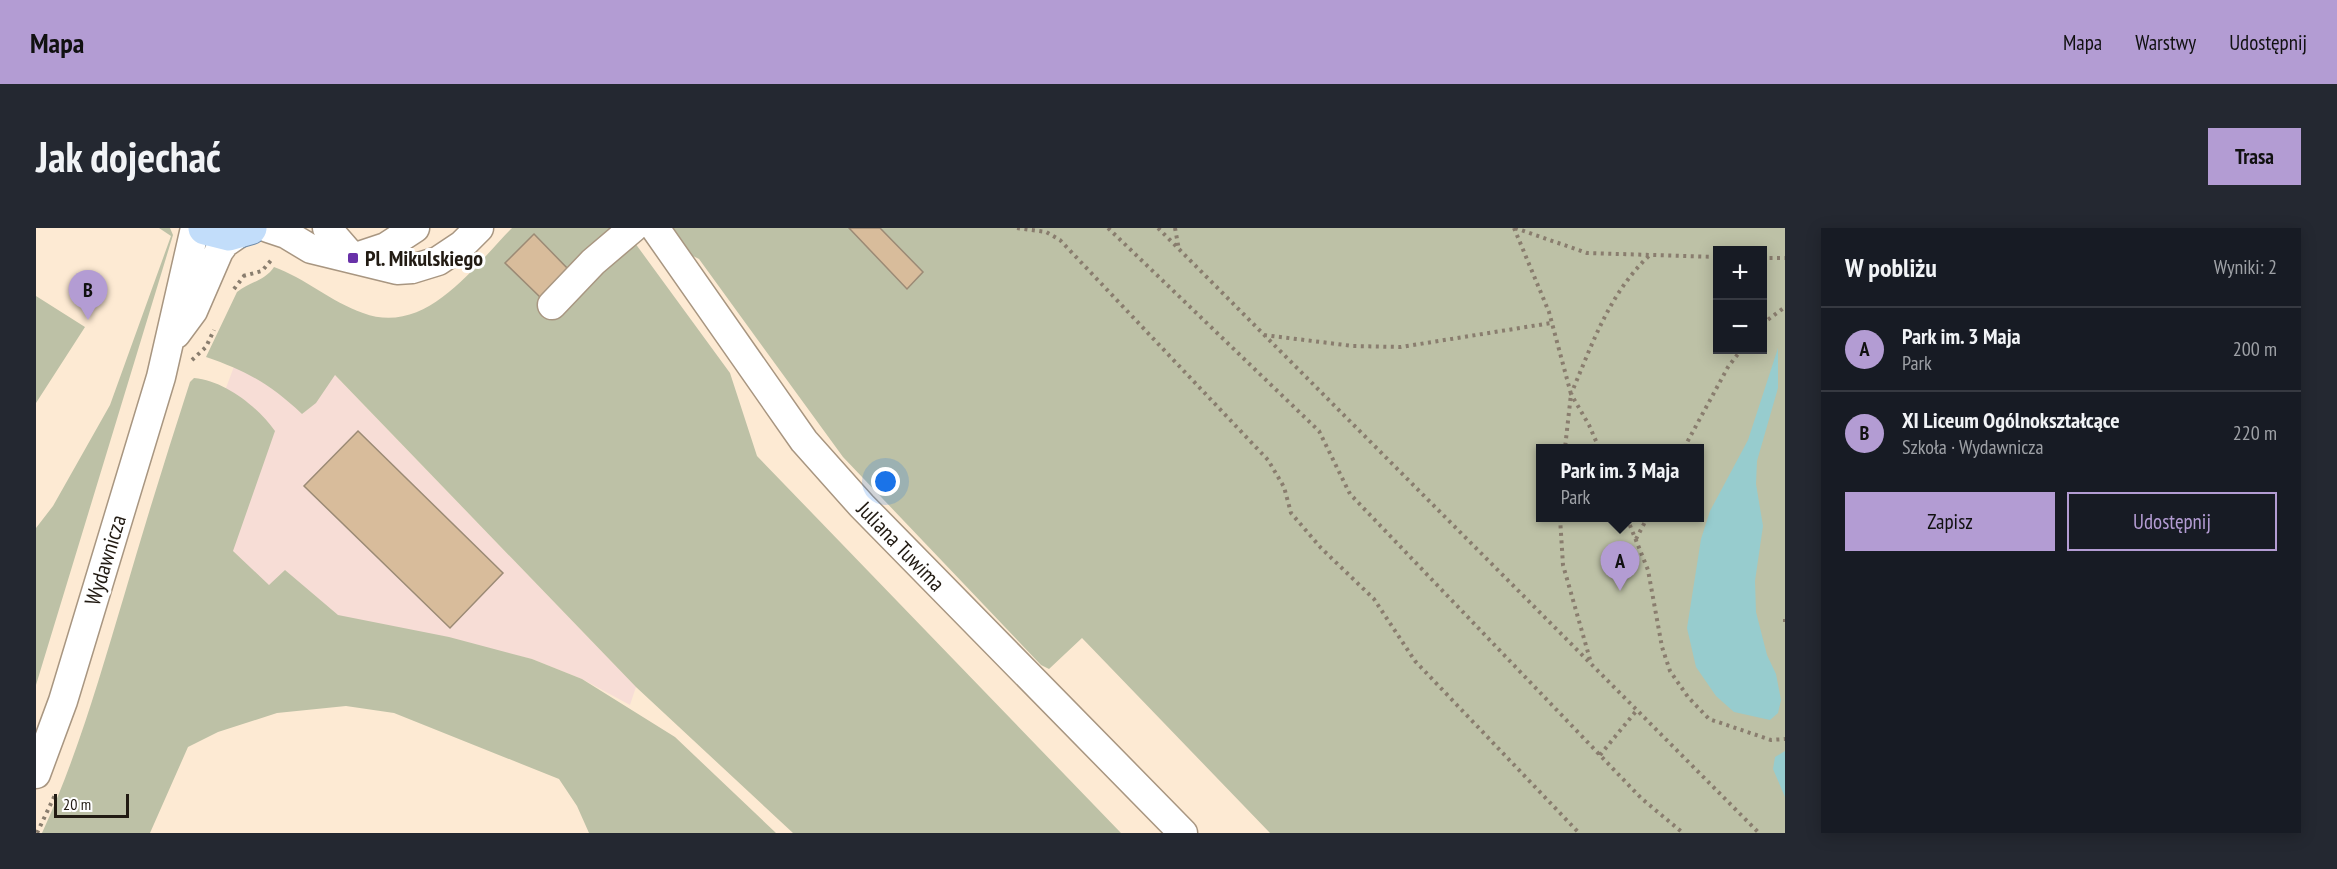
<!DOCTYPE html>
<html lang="pl">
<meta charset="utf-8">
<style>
:root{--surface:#171b24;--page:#242831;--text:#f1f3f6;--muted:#9ea1a6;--line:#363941;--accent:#b39cd3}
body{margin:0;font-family:"PT Sans Narrow",sans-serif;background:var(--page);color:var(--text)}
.controls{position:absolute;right:18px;top:18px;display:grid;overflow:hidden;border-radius:0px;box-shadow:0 3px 15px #0003}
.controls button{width:54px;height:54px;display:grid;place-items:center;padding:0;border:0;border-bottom:2px solid var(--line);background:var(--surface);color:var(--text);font:30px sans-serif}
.scale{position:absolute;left:18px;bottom:15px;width:75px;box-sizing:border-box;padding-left:6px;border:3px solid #221b13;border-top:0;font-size:16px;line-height:21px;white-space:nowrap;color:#221b13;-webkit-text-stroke:4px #fff;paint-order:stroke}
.you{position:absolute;left:850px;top:254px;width:21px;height:21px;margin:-15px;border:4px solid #fff;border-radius:50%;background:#1a73e8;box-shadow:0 0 0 9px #1a73e833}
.badge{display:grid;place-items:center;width:39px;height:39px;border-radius:50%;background:var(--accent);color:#111;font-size:20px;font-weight:700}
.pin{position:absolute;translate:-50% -50px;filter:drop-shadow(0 2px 3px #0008)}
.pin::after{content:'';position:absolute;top:32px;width:21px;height:18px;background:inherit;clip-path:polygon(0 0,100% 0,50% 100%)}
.popup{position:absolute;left:1500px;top:216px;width:168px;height:78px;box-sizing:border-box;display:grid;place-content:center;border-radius:0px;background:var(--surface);filter:drop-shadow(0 2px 4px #0005);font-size:20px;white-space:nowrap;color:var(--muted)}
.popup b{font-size:22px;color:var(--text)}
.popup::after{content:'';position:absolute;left:50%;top:100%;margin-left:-12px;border:12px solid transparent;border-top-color:var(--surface)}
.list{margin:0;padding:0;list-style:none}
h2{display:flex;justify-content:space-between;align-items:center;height:78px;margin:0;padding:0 24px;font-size:26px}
h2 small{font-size:20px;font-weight:400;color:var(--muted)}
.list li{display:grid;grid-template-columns:39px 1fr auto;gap:18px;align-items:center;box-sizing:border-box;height:84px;padding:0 24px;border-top:2px solid var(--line)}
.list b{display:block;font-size:22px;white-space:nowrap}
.list p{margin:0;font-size:20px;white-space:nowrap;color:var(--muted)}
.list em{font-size:20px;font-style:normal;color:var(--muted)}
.actions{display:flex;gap:12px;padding:18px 24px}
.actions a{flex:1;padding:14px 0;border:2px solid var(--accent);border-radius:0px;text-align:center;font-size:21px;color:var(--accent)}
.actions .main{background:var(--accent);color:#111}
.map{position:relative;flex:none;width:1749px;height:605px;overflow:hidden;border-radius:0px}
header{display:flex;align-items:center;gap:36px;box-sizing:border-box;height:84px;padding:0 30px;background:var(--accent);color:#111}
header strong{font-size:28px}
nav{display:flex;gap:33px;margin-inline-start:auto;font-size:21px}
.intro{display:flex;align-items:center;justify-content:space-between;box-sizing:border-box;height:144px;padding:0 36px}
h1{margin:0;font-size:42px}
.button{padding:15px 27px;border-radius:0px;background:var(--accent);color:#111;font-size:21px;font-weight:700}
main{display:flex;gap:36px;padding:0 36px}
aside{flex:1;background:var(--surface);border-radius:0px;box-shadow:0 3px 15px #0003}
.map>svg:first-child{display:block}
.commercial{fill:#f7ddd6}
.green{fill:#bdc1a6;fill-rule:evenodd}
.water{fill:#97ccce}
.building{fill:#d8bc9b;stroke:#9b8a75;stroke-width:1.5}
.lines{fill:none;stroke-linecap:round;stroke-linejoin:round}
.minor-casing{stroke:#a89681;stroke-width:31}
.major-casing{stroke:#708ba7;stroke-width:35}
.path{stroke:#897d6e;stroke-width:4;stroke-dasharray:3 4.5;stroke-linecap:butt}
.minor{stroke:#fff;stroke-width:28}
.major{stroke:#c2ddfa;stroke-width:33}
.poi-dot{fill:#6831a8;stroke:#fff;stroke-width:2}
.labels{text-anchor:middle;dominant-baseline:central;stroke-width:6;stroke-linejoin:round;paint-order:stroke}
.poi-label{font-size:22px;font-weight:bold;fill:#221b13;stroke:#fff;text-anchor:start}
.street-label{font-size:22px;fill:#221b13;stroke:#fff}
</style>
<header>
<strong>Mapa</strong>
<nav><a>Mapa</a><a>Warstwy</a><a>Udostępnij</a></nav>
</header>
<div class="intro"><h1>Jak dojechać</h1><a class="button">Trasa</a></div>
<main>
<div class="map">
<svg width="1749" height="605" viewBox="0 0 1749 605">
<rect width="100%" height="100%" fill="#fdead3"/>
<path class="commercial" d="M218 85 299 147 600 459 594 477 546 451 496 431 466 424 129 382 190 160Z"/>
<path class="green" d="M123 0H134L137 7 0 457V300L17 278 74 177 135 8Z
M476 0H588L694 145 721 228 1085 605H757L600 459 299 147 280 175 266 186C234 156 211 143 170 129L201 64C213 54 229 53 238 39 269 50 295 74 327 85 390 109 438 38 476 0Z
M634 0H1749V605H1234L1046 410 1013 441 1005 437 807 229 663 31 651 25ZM1682 22H1726V122H1682ZM1504 220H1664V290H1504Z
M0 68 49 99 0 175Z
M158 150C189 153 221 178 239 203L197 323 233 357 249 342 302 387 413 409 496 431 546 451 639 509 740 605H553L541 578 523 551 358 485 310 478 241 485 182 504 152 519 114 605H6C41 529 64 448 88 368 109 296 131 225 154 154Z"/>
<path class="water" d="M1742 120V160L1721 233 1720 256 1727 298 1719 353 1720 384 1731 427 1740 446 1745 472 1742 485 1734 492 1698 484 1680 468 1660 439 1651 400 1665 311 1674 283 1712 212Z
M1749 523V569L1737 541 1739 529Z"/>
<path class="building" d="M813 0H844L887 44 871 61Z
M498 6 533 42 505 70 469 35Z
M322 203 467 345 414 400 268 258Z"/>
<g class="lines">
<g class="minor-casing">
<path id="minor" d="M232 0 250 6 275 21 361 42 376 41 402 33 426 17 443 0
M291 0 317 30
M619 0 768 213 826 278 1147 605
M317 30 350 19 379 0
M516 77 557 34 597 0
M140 106 157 83 183 23 189 15 205 4
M0 546 27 473 125 149 159 0"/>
</g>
<g class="major-casing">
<path id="major" d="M169 0 193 6 214 0"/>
</g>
<path class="path" d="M981 0 1010 4 1024 12 1232 232 1248 259 1255 285 1285 320 1338 371 1379 433 1543 605
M1072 0 1283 203 1314 266 1605 570 1647 605
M1122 0 1723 605
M1139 0 1143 22
M1478 0 1513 84 1535 166 1529 220
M1479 0 1551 25 1682 29
M1726 30H1749
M207 48 226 43 237 30
M198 61 208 48
M1726 96 1749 79
M1228 107 1317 118 1365 119 1515 95
M156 132 170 119 178 102
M1563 220 1553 197 1535 166C1556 117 1573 65 1614 27
M1648 220 1692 139 1705 122
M1524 290 1527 337 1555 435
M1591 290 1612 342 1626 419 1634 443 1652 469 1673 491 1735 512 1749 511
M1600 311 1611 290
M1749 391V394
M1564 527 1601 482
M1 605 20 565"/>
<use href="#minor" class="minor"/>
<use href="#major" class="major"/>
</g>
<rect class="poi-dot" x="311" y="24" width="12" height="12" rx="3"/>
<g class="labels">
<g class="poi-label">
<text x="329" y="30">Pl. Mikulskiego</text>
</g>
<g class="street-label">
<text transform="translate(865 318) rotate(46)">Juliana Tuwima</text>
<text transform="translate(69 332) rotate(-73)">Wydawnicza</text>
</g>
</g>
</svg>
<div class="controls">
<button>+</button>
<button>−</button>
</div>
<div class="scale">20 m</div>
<div class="you"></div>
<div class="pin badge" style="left:1584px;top:363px">A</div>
<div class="popup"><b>Park im. 3 Maja</b>Park</div>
<div class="pin badge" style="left:52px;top:92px">B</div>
</div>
<aside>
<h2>W pobliżu<small>Wyniki: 2</small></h2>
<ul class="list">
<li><span class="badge">A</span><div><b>Park im. 3 Maja</b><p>Park</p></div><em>200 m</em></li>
<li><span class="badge">B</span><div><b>XI Liceum Ogólnokształcące</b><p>Szkoła · Wydawnicza</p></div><em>220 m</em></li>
</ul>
<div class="actions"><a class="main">Zapisz</a><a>Udostępnij</a></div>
</aside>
</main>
